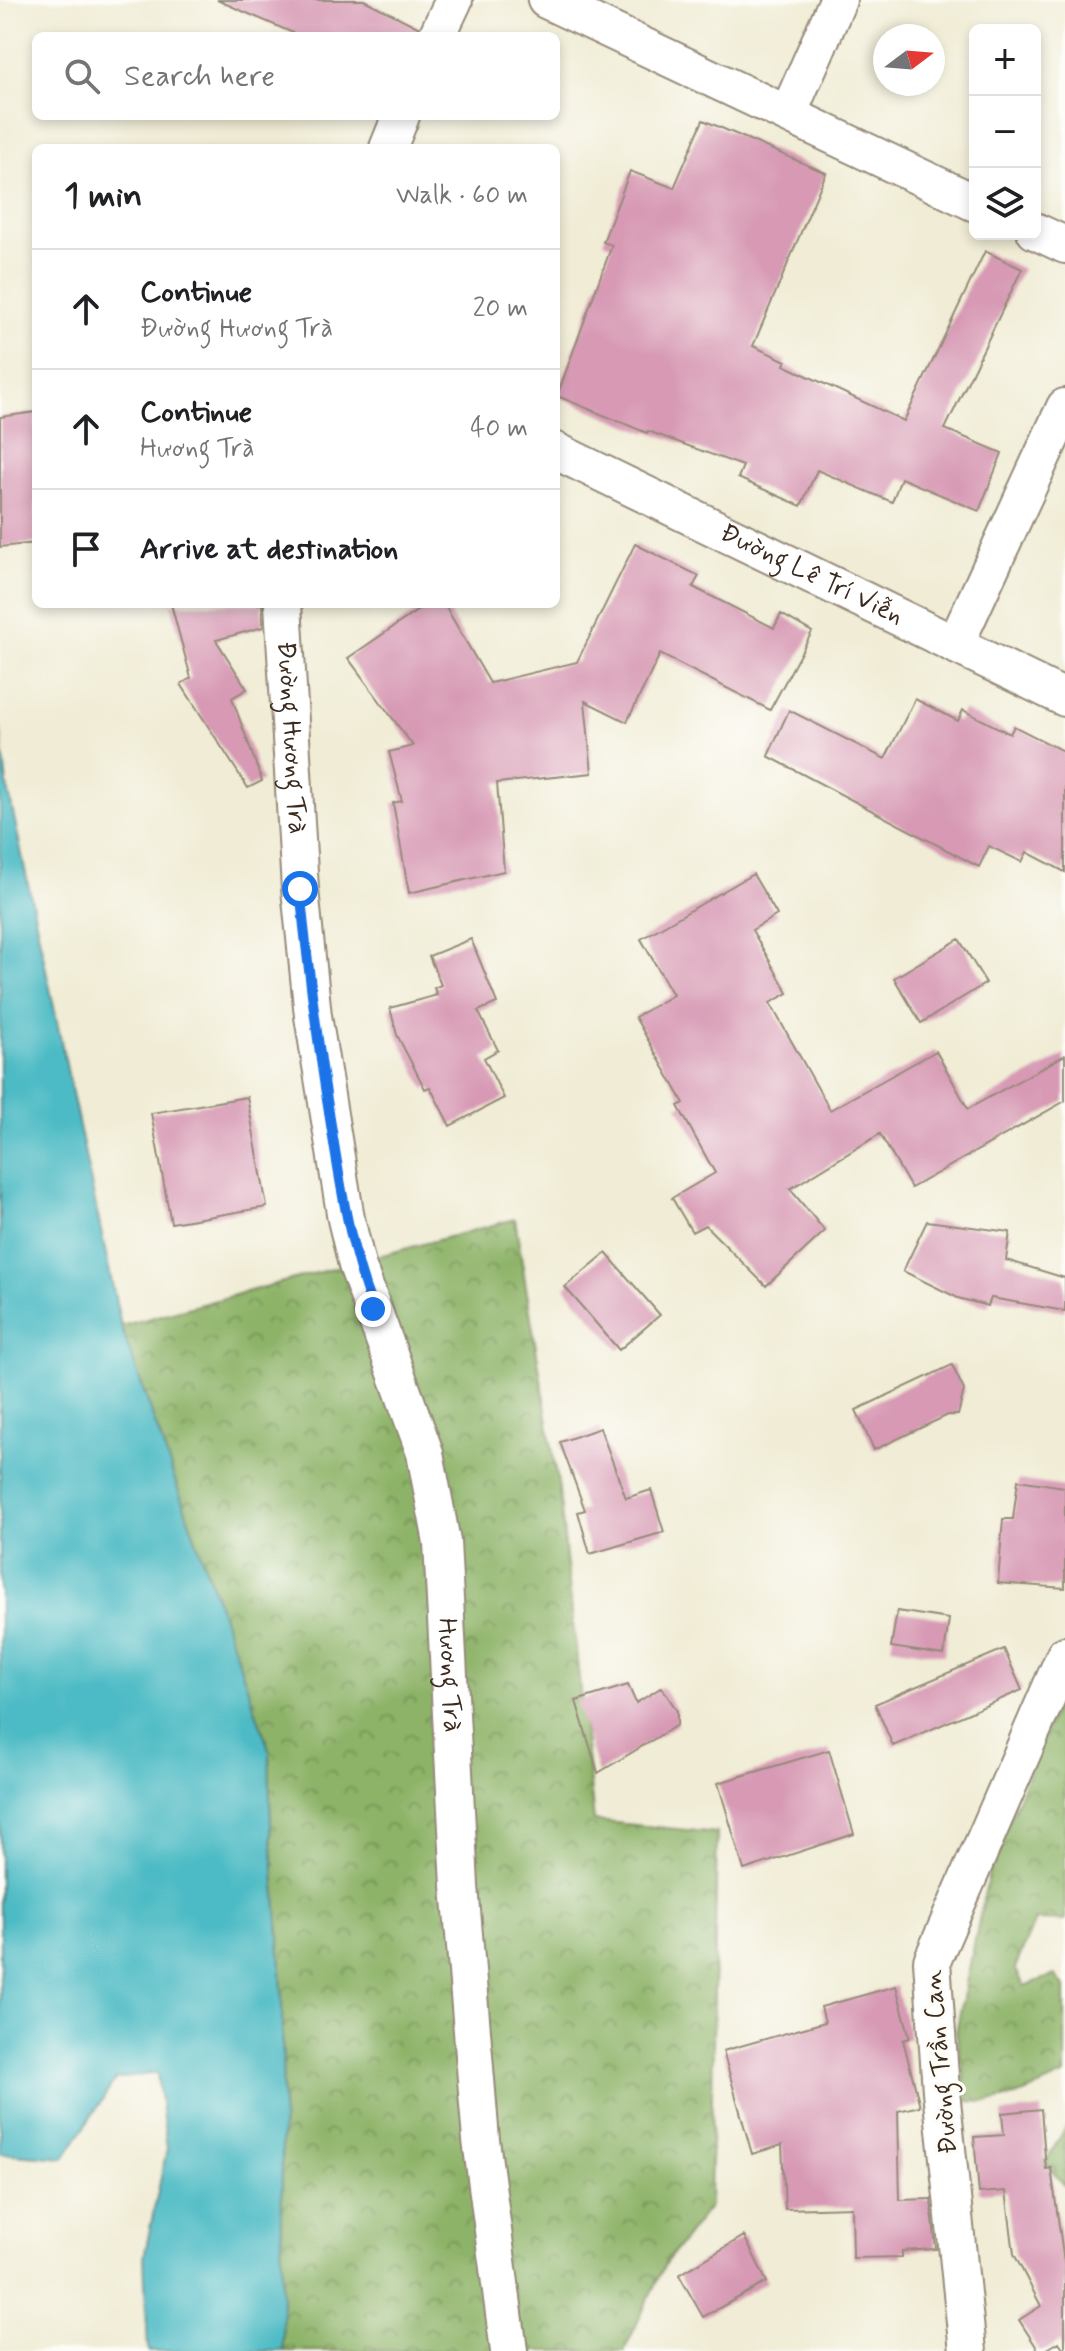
<!DOCTYPE html>
<meta charset="utf-8">
<style>
:root{--surface:#fff;--page:#f6f6f6;--text:#202124;--muted:#757577;--line:#e0e0e0}
body{margin:0;font-family:Mynerve,sans-serif;background:var(--page);color:var(--text)}
.controls{position:absolute;right:24px;top:24px;display:grid;overflow:hidden;border-radius:12px;box-shadow:0 4px 12px #0003}
.controls button{width:72px;height:72px;display:grid;place-items:center;padding:0;border:0;border-bottom:2px solid var(--line);background:var(--surface);color:var(--text);font:40px sans-serif}
.compass{position:absolute;left:873px;top:24px;width:72px;height:72px;border-radius:50%;background:var(--surface);box-shadow:0 4px 12px #0003;rotate:74deg}
.stop{position:absolute;width:24px;height:24px;margin:-18px;border:6px solid #1a73e8;border-radius:50%;background:#fff}
.stop.end{background:#1a73e8;border-color:#fff;box-shadow:0 2px 8px #0008}
.list{margin:0;padding:0;list-style:none}
h2{display:flex;justify-content:space-between;align-items:center;height:104px;margin:0;padding:0 32px;font-size:34px}
h2 small{font-size:26px;font-weight:400;color:var(--muted)}
.list li{display:grid;grid-template-columns:52px 1fr auto;gap:24px;align-items:center;box-sizing:border-box;height:120px;padding:0 32px;border-top:2px solid var(--line)}
.list b{display:block;font-size:30px;white-space:nowrap}
.list p{margin:0;font-size:26px;white-space:nowrap;color:var(--muted)}
.list em{font-size:26px;font-style:normal;color:var(--muted)}
.icon{flex:none;width:44px;height:44px;fill:none;stroke:currentColor;stroke-width:2;stroke-linecap:round;stroke-linejoin:round}
.map{position:relative;flex:none;width:1065px;height:2351px;overflow:hidden}
.search{position:absolute;background:var(--surface);box-shadow:0 4px 12px #0003;left:32px;top:32px;width:528px;height:88px;display:flex;align-items:center;gap:20px;box-sizing:border-box;padding:0 28px;border-radius:12px;color:var(--muted);font-size:30px}
.panel{position:absolute;background:var(--surface);box-shadow:0 4px 12px #0003;left:32px;top:144px;width:528px;height:464px;border-radius:12px}
.map>svg:first-child{display:block}
.forest{fill:url(#forest-crowns);stroke:#646e43;stroke-width:2}
.water{fill:#4dbbc5;stroke:#447272;stroke-width:2}
.building{fill:#d799b4}
.lines{fill:none;stroke-linecap:round;stroke-linejoin:round}
.minor-casing{stroke:#968b7a;stroke-width:40}
.minor{stroke:#fff;stroke-width:36}
.route{stroke:#1a73e8;stroke-width:10}
.labels{text-anchor:middle;dominant-baseline:central;stroke-width:7;stroke-linejoin:round;paint-order:stroke}
.street-label{font-size:26px;fill:#3b2a1e;stroke:#fdfcf7}
</style>
<div class="map">
<svg width="1065" height="2351" viewBox="0 0 1065 2351">
<defs>
<pattern id="forest-crowns" width="20" height="18" patternUnits="userSpaceOnUse" patternTransform="scale(2)"><rect width="20" height="18" fill="#8db368"/><path d="M2 6a3 3 0 1 1 6 0M12 15a3 3 0 1 1 6 0" fill="none" stroke="#749255"/></pattern>
</defs>
<rect width="100%" height="100%" fill="#fdfcf7"/>
<filter id="ink" filterUnits="userSpaceOnUse"><feTurbulence type="fractalNoise" baseFrequency=".0125" numOctaves="2"/><feDisplacementMap in="SourceGraphic" scale="16" xChannelSelector="R" yChannelSelector="G"/><feConvolveMatrix kernelMatrix="1 2 1 2 8 2 1 2 1" color-interpolation-filters="sRGB"/></filter>
<filter id="wash" filterUnits="userSpaceOnUse"><feTurbulence type="fractalNoise" baseFrequency=".006" numOctaves="4" result="noise"/><feDisplacementMap in="SourceGraphic" scale="32" xChannelSelector="R" yChannelSelector="G"/><feGaussianBlur stdDeviation="1.8" result="paint"/><feColorMatrix in="noise" values="0 0 0 0 0 0 0 0 0 0 0 0 0 0 0 0 0 1.4 0 .05"/><feComposite in="paint" operator="in"/></filter>
<g filter="url(#wash)">
<rect width="100%" height="100%" fill="#f0ecd5"/>
<path class="forest" d="M515 1219 559 1490 594 1821 717 1833 710 2206 665 2264 624 2351H283C279 2235 284 2119 282 2002 281 1919 267 1836 270 1752L121 1326Z
M1065 1684V1921L1035 1920 1015 1968 1024 1986 1055 1975 1065 1987V2075C1033 2090 1004 2105 968 2101L956 2032 990 1867Z
M1065 2129V2186L1045 2163Z"/>
<path class="water" d="M0 727 7 784 121 1326 270 1752C267 1836 281 1919 282 2002 284 2119 279 2235 283 2351H148L144 2257 167 2149 157 2073 116 2079 64 2158 0 2153Z"/>
<g id="blocks">
<path class="building" d="M217 0H364L418 27 416 36H300Z
M703 120 826 173 753 346 786 361 784 365 904 421 985 251 1022 269 945 429 1002 453 979 511 901 478 892 502 817 470 801 506 738 478 743 466 648 431 647 433 557 396 612 245 603 242 630 171 674 188Z
M36 412V543L0 547V417Z
M635 544 699 576 693 587 774 628 781 614 812 632 770 710 660 654 627 722 585 701 592 773 497 783 504 871 409 893 393 803 402 801 389 752 413 746 348 658 427 604H444L490 683 577 662Z
M171 604H262L263 627 216 640 247 689 232 698 262 781 248 788 181 684 191 678Z
M915 699 958 721 963 710 1010 734 1014 726 1065 752V872L1027 852 1022 862 989 846 979 867 768 756 789 710 885 759Z
M753 874 777 915 752 930 788 993 770 1003 830 1110 936 1051 968 1109 1065 1055V1101L911 1188 880 1134 790 1189 825 1231 766 1286 705 1225 692 1232 672 1198 715 1173 678 1106 684 1103 635 1017 673 995 641 939Z
M471 939 497 1003 478 1011 498 1050 484 1058 504 1098 450 1126 430 1087 425 1089 397 1035 390 1008 437 995 434 988 441 985 429 956Z
M959 939 986 983 921 1023 894 978Z
M247 1097 267 1207 171 1223 151 1113Z
M927 1221 1010 1232 1006 1260 1065 1278V1311L991 1298 988 1306 958 1298 903 1271Z
M606 1253 660 1315 619 1350 565 1287Z
M952 1365 964 1390 958 1415H948L874 1450 856 1410Z
M600 1428 626 1498 651 1490 664 1532 590 1554 578 1512 585 1510 560 1442Z
M1018 1480 1065 1487V1588L998 1583 1003 1519H1013Z
M897 1611 949 1619 944 1655 891 1647Z
M1004 1649 1022 1690 893 1746 875 1704Z
M628 1685 636 1703 662 1687 677 1711V1725L598 1773 576 1701Z
M829 1750 854 1834 744 1870 718 1783Z
M896 1986 910 2038 903 2040 920 2106 898 2111 900 2200 931 2199 936 2249 902 2251V2257L853 2258 852 2207 785 2209 782 2145 752 2154 723 2051 825 2022 821 2007Z
M1041 2109 1046 2169 1051 2168 1065 2269V2351L1059 2342 1044 2351H1039L1019 2320 1041 2306 1014 2254 1006 2191 979 2193 974 2137 1004 2135 1002 2113Z
M744 2236 767 2282 703 2317 679 2275Z"/>
</g>
</g>
<g filter="url(#ink)">
<use href="#blocks" fill-opacity="0" stroke="#968b7a" stroke-width="2"/>
<g class="lines">
<g class="minor-casing">
<g id="minor">
<path d="M546 0 975 203"/>
<path d="M437 36 454 0"/>
<path d="M788 114 838 0"/>
<path d="M388 148 401 116"/>
<path d="M1035 231 1065 245"/>
<path id="s1" d="M556 451 1065 698"/>
<path id="s2" d="M283 604 300 889 313 1016 346 1219 357 1265 425 1453 442 1542 460 1886 481 2140 509 2351"/>
<path d="M955 645 1065 407"/>
<path d="M968 2351 941 2091 932 1961 1065 1655"/>
</g>
</g>
<use href="#minor" class="minor"/>
</g>
</g>
<g class="lines" filter="url(#ink)">
<path class="route" d="M300 889C308 968 318 1046 331 1125 341 1188 350 1248 373 1309"/>
</g>
<g class="labels">
<g class="street-label">
<text stroke="none"><textPath href="#s1" startOffset="284">Đường Lê Trí Viễn</textPath></text>
<text stroke="none"><textPath href="#s2" startOffset="134">Đường Hương Trà</textPath></text>
<text stroke="none"><textPath href="#s2" startOffset="1090">Hương Trà</textPath></text>
<text transform="translate(941 2062) rotate(-95)">Đường Trần Can</text>
</g>
</g>
</svg>
<div class="controls">
<button>+</button>
<button>−</button>
<button><svg class="icon" aria-label="layers" viewBox="0 0 24 24"><path d="M12 4l9 5-9 5-9-5zM3 14l9 5 9-5"/></svg></button>
</div>
<svg class="compass" viewBox="-18 -18 36 36"><path d="M0-13l5 13h-10z" fill="#e53935"/><path d="M0 13l5-13h-10z" fill="#757577"/></svg>
<div class="stop" style="left:300px;top:889px"></div>
<div class="stop end" style="left:373px;top:1309px"></div>
<div class="search"><svg class="icon" aria-label="search" viewBox="0 0 24 24"><circle cx="10" cy="10" r="6"/><path d="M15 15l6 6"/></svg>Search here</div>
<section class="panel">
<h2>1 min<small>Walk · 60 m</small></h2>
<ul class="list">
<li><svg class="icon" aria-label="ahead" viewBox="0 0 24 24"><path d="M12 20V5M6 11l6-6 6 6"/></svg><div><b>Continue</b><p>Đường Hương Trà</p></div><em>20 m</em></li>
<li><svg class="icon" aria-label="ahead" viewBox="0 0 24 24"><path d="M12 20V5M6 11l6-6 6 6"/></svg><div><b>Continue</b><p>Hương Trà</p></div><em>40 m</em></li>
<li><svg class="icon" aria-label="arrive" viewBox="0 0 24 24"><path d="M6 21V4h12l-3 4 3 4H6"/></svg><div><b>Arrive at destination</b></div></li>
</ul>
</section>
</div>
